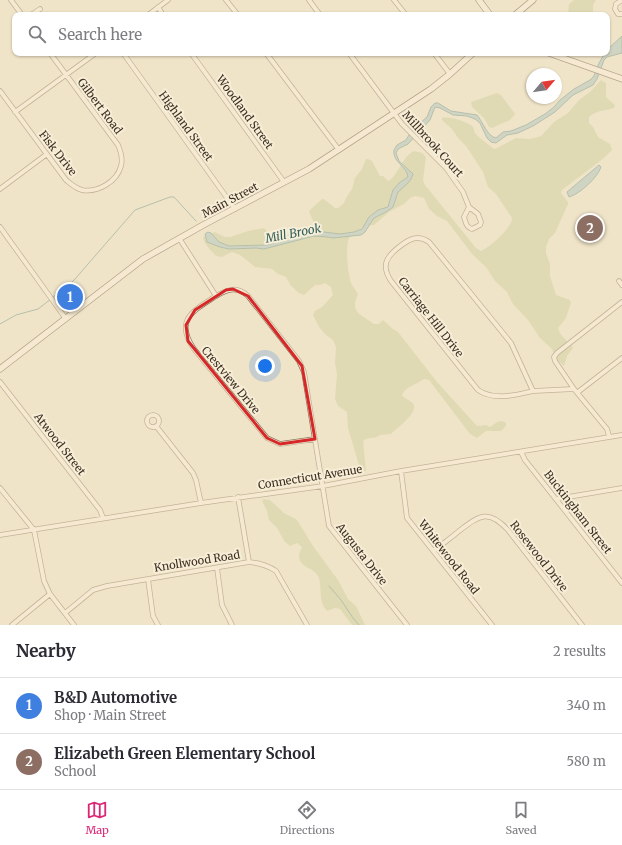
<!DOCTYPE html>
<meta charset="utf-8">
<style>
:root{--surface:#fff;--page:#f2f2f3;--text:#2b2b33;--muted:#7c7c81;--line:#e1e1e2;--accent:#db2777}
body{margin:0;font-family:Merriweather,serif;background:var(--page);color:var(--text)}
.compass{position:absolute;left:526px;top:68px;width:36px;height:36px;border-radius:50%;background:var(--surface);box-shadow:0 1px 3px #0004;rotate:61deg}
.you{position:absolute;left:265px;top:366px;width:14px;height:14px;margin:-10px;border:3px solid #fff;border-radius:50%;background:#1a73e8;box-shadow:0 0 0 6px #1a73e833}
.badge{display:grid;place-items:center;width:26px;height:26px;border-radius:50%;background:var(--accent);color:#fff;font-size:13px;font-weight:700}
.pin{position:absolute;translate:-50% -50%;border:2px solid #fff;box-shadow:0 1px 4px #0006}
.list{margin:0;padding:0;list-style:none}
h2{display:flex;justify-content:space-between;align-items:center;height:52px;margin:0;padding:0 16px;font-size:17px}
h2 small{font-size:13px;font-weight:400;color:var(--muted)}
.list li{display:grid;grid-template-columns:26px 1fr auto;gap:12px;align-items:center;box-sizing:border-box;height:56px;padding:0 16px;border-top:1px solid var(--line)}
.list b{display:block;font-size:15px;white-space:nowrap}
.list p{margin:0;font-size:13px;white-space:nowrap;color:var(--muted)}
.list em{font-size:13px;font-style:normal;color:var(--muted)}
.icon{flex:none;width:22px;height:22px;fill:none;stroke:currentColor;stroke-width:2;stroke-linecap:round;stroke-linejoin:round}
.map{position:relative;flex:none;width:622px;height:625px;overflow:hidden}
.search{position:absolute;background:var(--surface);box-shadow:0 1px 3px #0004;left:12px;right:12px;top:12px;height:44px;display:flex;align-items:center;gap:10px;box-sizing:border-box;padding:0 14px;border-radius:8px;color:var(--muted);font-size:15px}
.sheet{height:164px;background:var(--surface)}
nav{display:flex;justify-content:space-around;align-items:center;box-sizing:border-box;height:56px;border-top:1px solid var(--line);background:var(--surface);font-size:11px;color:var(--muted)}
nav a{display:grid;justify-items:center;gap:2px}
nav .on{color:var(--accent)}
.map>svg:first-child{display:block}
.green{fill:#c9cf9b}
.water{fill:#a9c4bc;stroke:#6f938a}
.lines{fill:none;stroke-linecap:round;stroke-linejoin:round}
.stream{stroke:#6f938a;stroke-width:1}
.street-casing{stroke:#8d765c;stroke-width:5.5}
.secondary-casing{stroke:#6f573f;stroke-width:7}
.street{stroke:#faf1dc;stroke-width:4}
.secondary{stroke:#faf1dc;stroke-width:5.5}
.marked{fill:none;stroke:#d62828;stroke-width:3;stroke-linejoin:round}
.labels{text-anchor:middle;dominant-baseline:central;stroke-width:4;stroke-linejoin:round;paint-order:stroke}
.street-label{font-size:11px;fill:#3d2e20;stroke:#f7eed8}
.water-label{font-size:12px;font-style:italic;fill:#2f5d5a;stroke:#f7eed8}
</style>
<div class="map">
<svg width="622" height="625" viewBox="0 0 622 625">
<rect width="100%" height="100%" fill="#f0e4c8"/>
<path class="green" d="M574 0H596L593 5V15H568L569 4Z
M601 80 606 83V97L615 105 614 108C605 111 597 110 589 117V123L593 127 598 137 610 144 612 150 604 158 562 190 561 193 568 202V204L555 233 549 239 546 247V253L550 264V276L556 295 570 300 571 303 566 318 558 328C560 337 569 341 573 348L567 356 564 366 556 359 552 349 540 338 528 320 513 304 507 292 495 281 486 267 472 254 447 221 437 216 429 209 424 198 415 196 410 198 404 204 389 212 374 225 364 226 349 238C345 248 348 273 351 283 353 287 356 290 358 294L355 302V308L358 313 374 324H379L383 320 393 329 398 332 437 382 477 426 486 425 490 427 497 422 502 421 506 423V426L501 431H486L477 438 470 434 429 380 424 379C416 385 406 386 402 395 405 400 412 400 414 405 417 414 396 429 391 434L380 435C375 440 368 436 363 441L366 471 361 472 348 428 347 412 338 406 335 399 337 374 335 363 336 347 333 340 326 335 319 327 313 315 315 311 322 307 333 295 331 287 325 283 320 285H315L304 295 299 293 291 286 286 277 278 274 272 269 255 267 240 255 232 252 222 257 216 256C212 251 204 245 203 237L215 232 225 237H230L248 231 264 228 272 236 283 237 294 231 310 227 314 223 309 212 310 210 322 199H324L335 208H338L344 203 346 198 352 189 355 178 362 169 366 159H368L372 161 380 176H383L388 181 390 180C400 171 402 157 414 151L422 153 426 157 423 180 425 185 476 248 481 251C490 247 512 228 512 218L496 194 488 187 483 172 466 146 458 138 452 129 442 120V118C449 116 468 122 473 127 475 130 473 130 475 133 477 136 492 148 495 149L516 138 530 139 541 136 554 122 568 113 579 100 590 92Z
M497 93 501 95 515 114 510 120 492 128 489 127 484 118 472 107 471 102Z
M264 499 270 500 284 513 296 519 299 523 313 546 338 580 348 599 356 606 365 625H352L340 609 335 608 327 611C318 601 322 590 319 578 315 567 299 568 299 556 299 553 301 550 302 547L297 543 290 546 285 542 277 528 269 520 267 511 262 501Z"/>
<path class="water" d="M622 36V53L607 57 604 60 597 79 593 85 573 95 555 112 533 126 518 133 507 135 496 143 491 142 487 138 480 123 475 119 467 116 453 115 440 108 435 107 430 120 408 144 398 149 396 153 399 161 413 174 411 179 408 183 398 192 393 207 386 212 374 218 365 232 361 235 333 238 328 237 314 236 264 249 256 248 229 249 220 247 207 242 205 234 208 232 211 233 219 242 229 246 267 245 316 231 340 234 354 232 362 229 369 217 378 210 388 207 393 190 399 183 408 177C407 166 392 162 394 150L397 145 406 140 412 130 427 117 431 107 435 103H438L451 111 477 115C483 122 487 136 496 138L503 132 511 131 526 125 545 114 554 107 560 100 574 89 590 80 594 76 599 63 605 53H607L608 49Z
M599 165 601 167C598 177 580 194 569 197L567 192Z"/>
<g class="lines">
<path class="stream" d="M53 297 67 287 75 279 135 210 170 197H174L196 221
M0 324 16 315 38 309 51 299
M329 586 341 600 353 618 359 625"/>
<g class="street-casing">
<path id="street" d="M11 0 22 15
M226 0 238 15
M309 0 320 15
M394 0 406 15
M622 0 616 4 615 9 618 14H622
M158 7 163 15
M31 15 40 9
M148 15 168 0
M123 53 235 209
M191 53 284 182
M266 53 339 150
M349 53 402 124 446 168 463 192 469 207 464 217C466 223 466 227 472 229L480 225 481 222 478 214 469 207
M434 53 450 74
M0 91 66 180C71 184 75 188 82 190 97 193 117 182 121 166 123 159 121 152 118 145L50 53
M15 112 96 53
M0 189 47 154
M0 227 66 319
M179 238 216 296C228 289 237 286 248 296L299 361 304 372 329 526 407 625
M619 281 622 285
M216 296C193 311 174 320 194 349L267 438 280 444 315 439
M0 382 100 510 103 518
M533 391C516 395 494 401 478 390L391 281C381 266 386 257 399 247 409 239 418 234 429 242L511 343 533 391 574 389
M578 392 622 358
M147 421a6 6 0 1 1 12 0a6 6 0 1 1-12 0Z
M156 426 193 473 196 480 201 503
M609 436 607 429 574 389 555 361 554 357 557 353 622 302
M521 452 525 460 622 583
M401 471 407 518 492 625
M0 488 34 530 44 581 50 594 74 625
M238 497 249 562
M556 499 622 488
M0 535 201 503 323 486 401 471 622 435
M434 551C442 544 451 538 459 531 479 516 488 508 508 530L582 625
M217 568 222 605 232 625
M148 579 153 616 158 625
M65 613 93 590 107 586 249 562C260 563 267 565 276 571L307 625
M12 625 50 594"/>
</g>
<g class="secondary-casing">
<path id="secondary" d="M479 0 490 15
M515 15 533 0
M549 53 622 79
M0 369 143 259 205 224 309 169 431 89 450 74 473 53"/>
</g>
<use href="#street" class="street"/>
<use href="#secondary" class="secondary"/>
</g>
<path d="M0 0H622V625H0ZM233 289 248 296 302 366 315 439 280 444 267 438 188 341 186 325 195 310 226 290Z" fill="#f0e4c8" fill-opacity=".55" fill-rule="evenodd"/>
<path class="marked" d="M233 289 248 296 302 366 315 439 280 444 267 438 188 341 186 325 195 310 226 290Z"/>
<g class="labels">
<g class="street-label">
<text transform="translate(100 106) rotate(53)">Gilbert Road</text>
<text transform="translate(245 112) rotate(54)">Woodland Street</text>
<text transform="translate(186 126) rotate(54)">Highland Street</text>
<text transform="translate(433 144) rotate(48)">Millbrook Court</text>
<text transform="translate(58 153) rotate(52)">Fisk Drive</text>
<text transform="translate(230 200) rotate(-28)">Main Street</text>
<text transform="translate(431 317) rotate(52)">Carriage Hill Drive</text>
<text transform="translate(231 380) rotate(50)">Crestview Drive</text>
<text transform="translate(60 444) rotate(52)">Atwood Street</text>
<text transform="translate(310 477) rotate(-9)">Connecticut Avenue</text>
<text transform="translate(578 512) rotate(52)">Buckingham Street</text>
<text transform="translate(362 554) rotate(52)">Augusta Drive</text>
<text transform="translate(539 556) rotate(52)">Rosewood Drive</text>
<text transform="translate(449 557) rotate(52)">Whitewood Road</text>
<text transform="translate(197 561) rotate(-9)">Knollwood Road</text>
</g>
<g class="water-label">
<text transform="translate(293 233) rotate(-11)">Mill Brook</text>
</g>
</g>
</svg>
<svg class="compass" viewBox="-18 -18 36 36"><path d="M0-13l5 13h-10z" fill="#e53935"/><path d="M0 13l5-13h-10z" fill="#7c7c81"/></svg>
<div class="you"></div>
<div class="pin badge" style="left:70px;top:297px;background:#3f7fe0">1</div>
<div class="pin badge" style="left:590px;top:228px;background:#8d6e63">2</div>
<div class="search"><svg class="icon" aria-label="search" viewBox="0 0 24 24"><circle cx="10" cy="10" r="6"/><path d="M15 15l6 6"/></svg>Search here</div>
</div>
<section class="sheet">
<h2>Nearby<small>2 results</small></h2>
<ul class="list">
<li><span class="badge" style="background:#3f7fe0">1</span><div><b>B&amp;D Automotive</b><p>Shop · Main Street</p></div><em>340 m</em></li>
<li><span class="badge" style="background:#8d6e63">2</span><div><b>Elizabeth Green Elementary School</b><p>School</p></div><em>580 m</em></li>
</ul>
</section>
<nav>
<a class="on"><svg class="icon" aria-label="map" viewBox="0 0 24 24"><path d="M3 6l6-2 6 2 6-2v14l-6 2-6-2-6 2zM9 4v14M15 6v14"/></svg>Map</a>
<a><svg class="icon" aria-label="directions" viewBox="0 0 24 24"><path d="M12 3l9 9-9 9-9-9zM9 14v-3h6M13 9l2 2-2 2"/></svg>Directions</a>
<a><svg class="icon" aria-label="saved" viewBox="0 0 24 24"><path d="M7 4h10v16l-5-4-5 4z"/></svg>Saved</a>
</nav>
